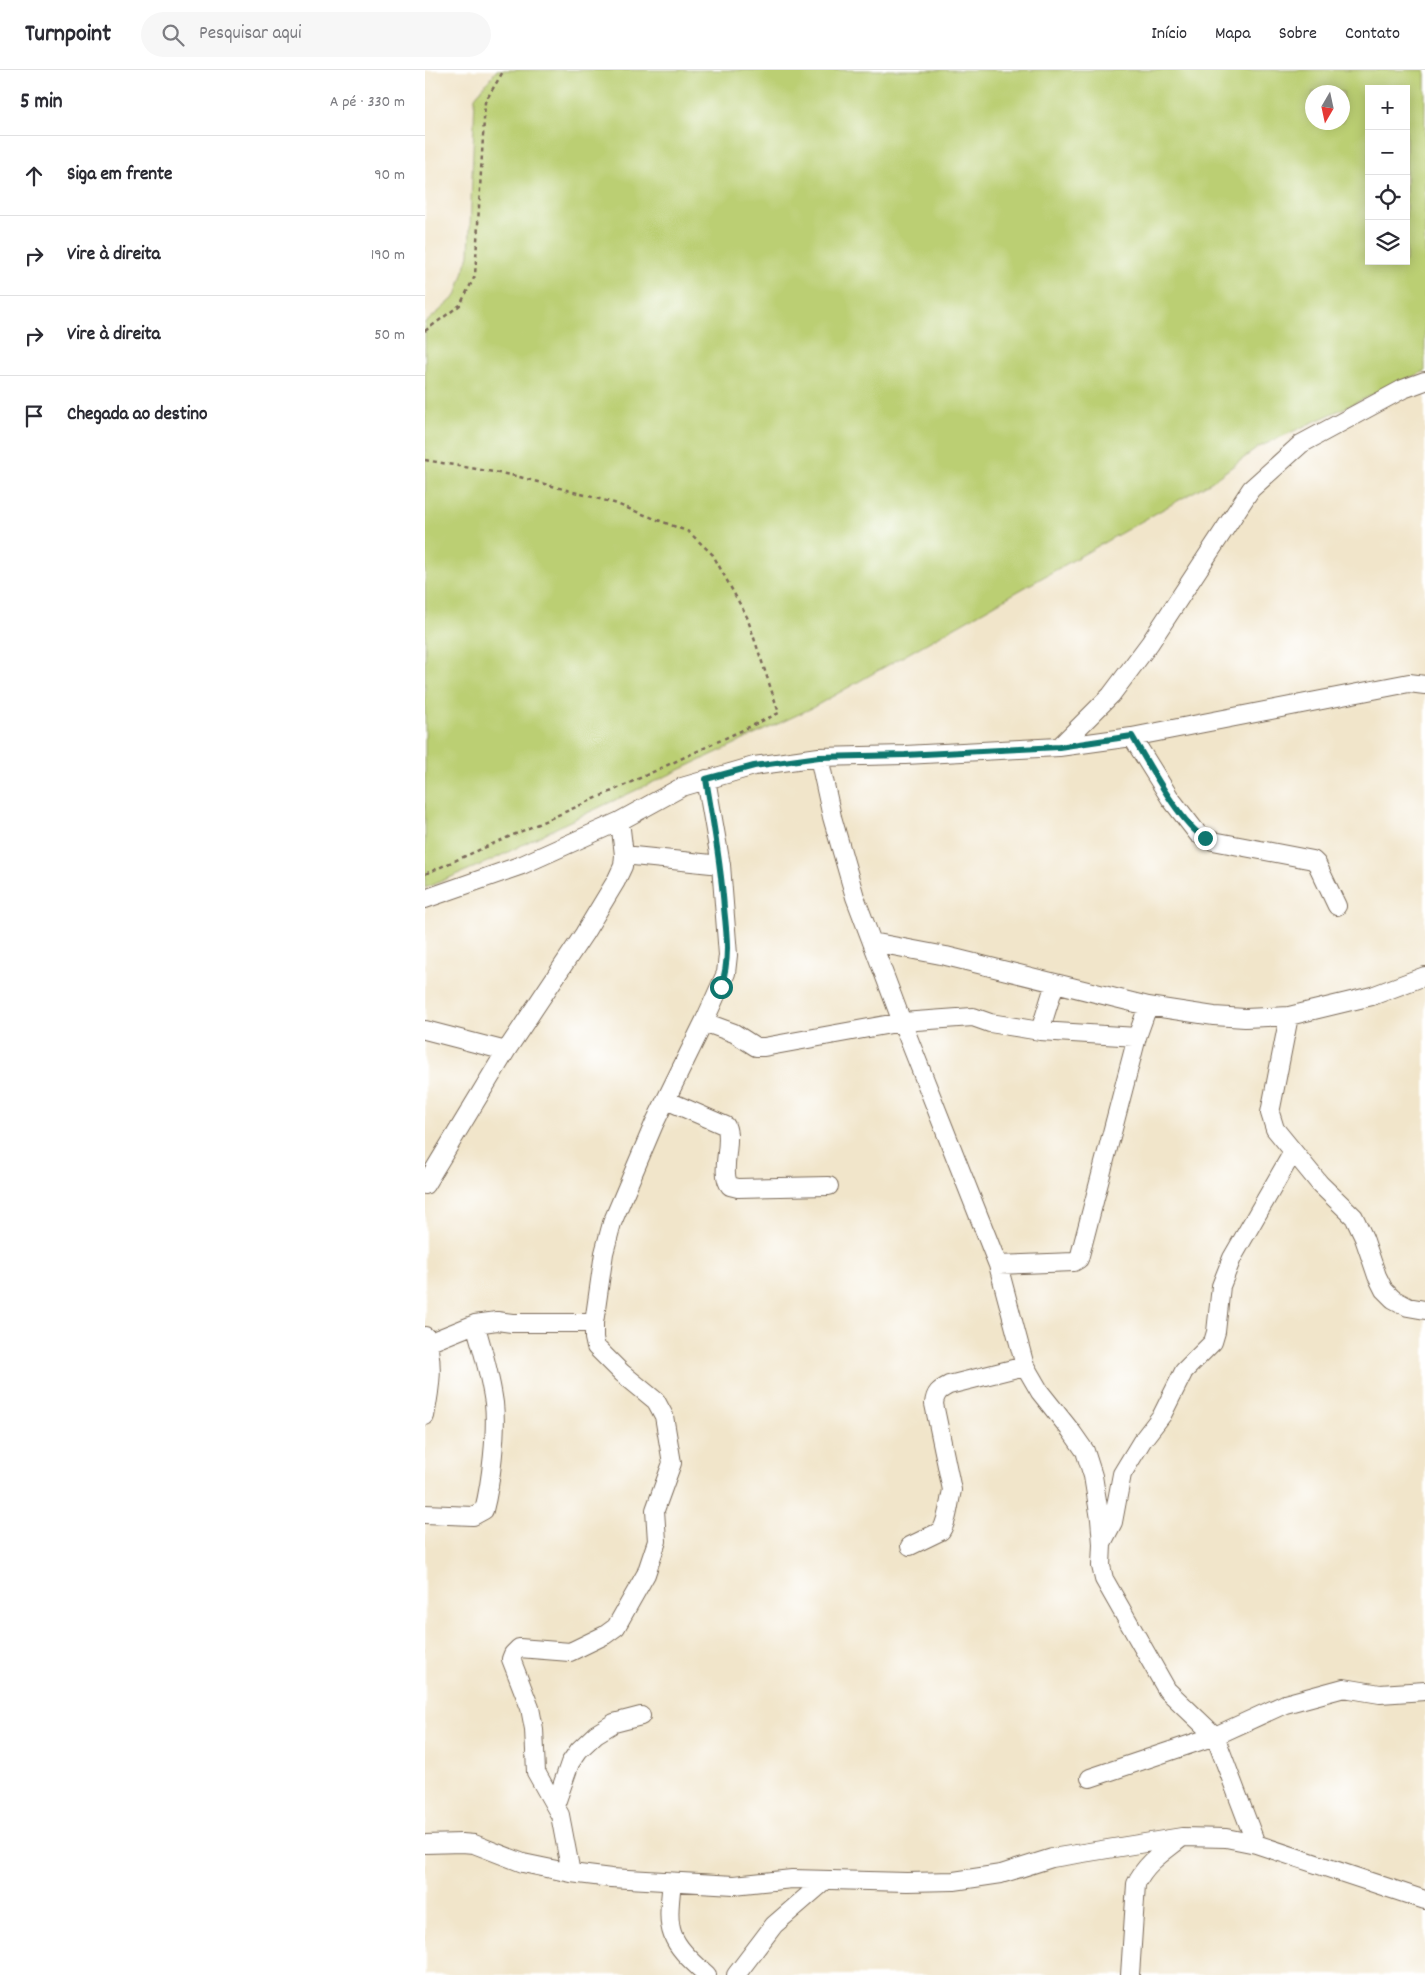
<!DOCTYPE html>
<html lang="pt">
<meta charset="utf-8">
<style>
:root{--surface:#fff;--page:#f7f7f7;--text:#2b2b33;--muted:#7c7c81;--line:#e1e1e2}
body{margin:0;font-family:Dekko,sans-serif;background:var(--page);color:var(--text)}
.controls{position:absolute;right:15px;top:15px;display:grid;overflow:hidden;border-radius:0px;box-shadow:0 2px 12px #0003}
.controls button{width:45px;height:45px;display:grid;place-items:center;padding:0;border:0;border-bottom:1px solid var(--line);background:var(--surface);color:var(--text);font:25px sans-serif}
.compass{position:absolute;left:880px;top:15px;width:45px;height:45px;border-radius:50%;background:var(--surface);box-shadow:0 2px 12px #0003;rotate:189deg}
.stop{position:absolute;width:15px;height:15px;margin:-11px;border:4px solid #0f766e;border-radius:50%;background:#fff}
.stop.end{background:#0f766e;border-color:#fff;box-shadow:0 1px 5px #0008}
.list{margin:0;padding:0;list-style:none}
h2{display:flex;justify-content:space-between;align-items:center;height:65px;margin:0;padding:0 20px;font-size:21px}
h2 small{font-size:16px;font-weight:400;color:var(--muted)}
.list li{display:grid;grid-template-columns:32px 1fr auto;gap:15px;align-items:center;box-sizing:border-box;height:80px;padding:0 20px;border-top:1px solid var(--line)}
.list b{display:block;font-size:19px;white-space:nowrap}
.list em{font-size:16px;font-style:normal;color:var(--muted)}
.icon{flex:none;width:28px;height:28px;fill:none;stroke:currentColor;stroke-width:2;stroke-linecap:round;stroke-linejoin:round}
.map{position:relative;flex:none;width:1000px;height:1905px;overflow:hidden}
header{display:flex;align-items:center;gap:30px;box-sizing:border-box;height:70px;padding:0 25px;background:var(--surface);border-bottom:1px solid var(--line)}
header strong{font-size:24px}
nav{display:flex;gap:28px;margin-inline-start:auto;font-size:18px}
.search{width:350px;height:45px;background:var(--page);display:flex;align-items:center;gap:12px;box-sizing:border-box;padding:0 18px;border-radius:28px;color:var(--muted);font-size:19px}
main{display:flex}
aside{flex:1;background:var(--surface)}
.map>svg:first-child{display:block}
.green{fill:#bbcf73;stroke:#7b7c48;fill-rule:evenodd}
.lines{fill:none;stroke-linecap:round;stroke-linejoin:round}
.minor-casing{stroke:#7b6b5a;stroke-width:20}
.path{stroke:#7b6b5a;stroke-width:2.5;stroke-dasharray:4 4;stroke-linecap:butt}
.minor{stroke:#fff;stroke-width:18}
.route{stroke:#0f766e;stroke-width:6}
</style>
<header>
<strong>Turnpoint</strong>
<div class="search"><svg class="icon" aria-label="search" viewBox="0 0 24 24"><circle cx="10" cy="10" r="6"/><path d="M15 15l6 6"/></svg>Pesquisar aqui</div>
<nav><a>Início</a><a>Mapa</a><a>Sobre</a><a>Contato</a></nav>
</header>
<main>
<aside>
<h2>5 min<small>A pé · 330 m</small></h2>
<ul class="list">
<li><svg class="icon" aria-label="ahead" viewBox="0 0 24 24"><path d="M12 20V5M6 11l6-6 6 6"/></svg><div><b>Siga em frente</b></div><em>90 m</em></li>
<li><svg class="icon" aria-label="right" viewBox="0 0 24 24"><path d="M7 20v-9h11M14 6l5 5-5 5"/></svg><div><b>Vire à direita</b></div><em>190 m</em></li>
<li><svg class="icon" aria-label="right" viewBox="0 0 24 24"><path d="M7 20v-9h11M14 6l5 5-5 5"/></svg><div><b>Vire à direita</b></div><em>50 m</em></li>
<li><svg class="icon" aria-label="arrive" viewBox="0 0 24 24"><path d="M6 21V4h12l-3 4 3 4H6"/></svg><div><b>Chegada ao destino</b></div></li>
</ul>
</aside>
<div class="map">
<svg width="1000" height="1905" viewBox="0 0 1000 1905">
<rect width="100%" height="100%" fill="#fff"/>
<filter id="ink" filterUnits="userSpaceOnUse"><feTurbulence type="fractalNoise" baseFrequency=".02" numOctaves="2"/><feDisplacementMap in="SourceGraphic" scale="10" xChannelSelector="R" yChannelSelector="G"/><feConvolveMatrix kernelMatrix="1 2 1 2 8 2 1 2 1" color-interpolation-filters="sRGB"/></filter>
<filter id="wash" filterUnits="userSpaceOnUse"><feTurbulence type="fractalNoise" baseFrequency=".0096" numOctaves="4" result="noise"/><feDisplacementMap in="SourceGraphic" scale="20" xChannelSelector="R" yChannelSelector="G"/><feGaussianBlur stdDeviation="1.12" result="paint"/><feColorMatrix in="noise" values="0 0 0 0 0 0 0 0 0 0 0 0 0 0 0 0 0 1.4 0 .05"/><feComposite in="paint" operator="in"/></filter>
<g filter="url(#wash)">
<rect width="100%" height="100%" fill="#f1e5ca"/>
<path class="green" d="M72 0H1000V301L834 377 786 412 387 638 143 752 67 790 0 818V252L4 250 31 226 44 185 50 27ZM944 19H981V191H944ZM888 22H918V52H888Z"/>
</g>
<g filter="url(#ink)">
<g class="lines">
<g class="minor-casing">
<path id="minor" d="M707 667 745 728 773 764 788 771 888 790 892 794 912 836
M634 677 686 625 725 573 826 419 876 374 978 319 1000 311
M394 687 407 747 430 827 477 952 573 1195 600 1296 615 1322 646 1361 660 1381 668 1406 675 1449 677 1474 676 1496 679 1509 742 1620 790 1666 831 1774 1000 1830
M199 785 296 795
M0 829 97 795 195 751 257 717 329 696 394 687 480 685 634 677 707 667 984 613 1000 615
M447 872 521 886 723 936 789 946 820 948 864 946 947 926 1000 906
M864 946 845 1043 850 1059 895 1114 929 1147 939 1168 952 1206 959 1220 968 1229 983 1237 1000 1240
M279 952 309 963 331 977H339L477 952 533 948 548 947 565 953 615 961 712 967 723 936
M0 960 81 981
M615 961 630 913
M241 1030 301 1056C308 1072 294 1103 305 1116L313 1118 404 1116
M0 1115 81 981 159 864 191 811 198 796 199 785 195 751
M573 1195 649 1192 654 1189 712 967
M0 1266C10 1291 5 1320 0 1346
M3 1273 50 1254 72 1251 87 1253H169
M0 1444 48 1446 59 1440C66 1413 72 1361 69 1333 65 1306 58 1280 50 1254
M677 1473 688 1452 697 1404 717 1371 737 1345 759 1301 788 1272 791 1262 796 1216 807 1188 868 1082
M485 1476 516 1461C523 1450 524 1433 527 1420L509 1334C510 1323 514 1320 524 1315L600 1296
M665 1708 790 1666 860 1634 919 1618 955 1624 1000 1621
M130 1736 145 1693 154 1680 171 1664 189 1653 216 1646
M0 1774 37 1773 49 1774 98 1793 146 1803 186 1808 309 1815 367 1809 482 1812 529 1811 576 1804 627 1788 757 1767 801 1768 831 1774
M146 1803 135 1745 111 1702 109 1659 105 1638 86 1589 88 1584 94 1578 145 1582 180 1565 191 1557 221 1504 232 1471 230 1440 247 1393 239 1346 231 1331 197 1303 171 1277 169 1268V1253L179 1183 187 1153 229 1054 279 952 301 903 303 885 296 795 281 709
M247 1812C241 1863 243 1870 282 1905
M311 1905 349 1855 401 1810
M705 1905 711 1814C720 1794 737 1783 755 1769"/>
</g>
<path class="path" d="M0 261 35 235 50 206 60 32 79 0
M0 390 91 406 189 433 264 462 288 485 322 547 354 643 185 722 0 804"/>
<use href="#minor" class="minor"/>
</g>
</g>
<g class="lines" filter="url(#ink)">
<path class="route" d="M296 917C305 890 302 865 299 838 296 794 288 752 281 709L329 696 394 687 480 685 634 677 707 666C722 691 756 755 780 768"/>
</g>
</svg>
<div class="controls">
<button>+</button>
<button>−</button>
<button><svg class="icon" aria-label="locate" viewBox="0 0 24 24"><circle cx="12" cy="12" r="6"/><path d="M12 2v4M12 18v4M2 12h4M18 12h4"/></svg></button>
<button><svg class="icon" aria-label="layers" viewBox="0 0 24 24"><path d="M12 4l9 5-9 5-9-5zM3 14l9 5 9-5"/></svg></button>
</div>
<svg class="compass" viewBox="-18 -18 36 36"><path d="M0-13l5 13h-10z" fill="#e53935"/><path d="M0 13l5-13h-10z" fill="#7c7c81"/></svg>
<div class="stop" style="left:296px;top:917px"></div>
<div class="stop end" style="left:780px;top:768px"></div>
</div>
</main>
